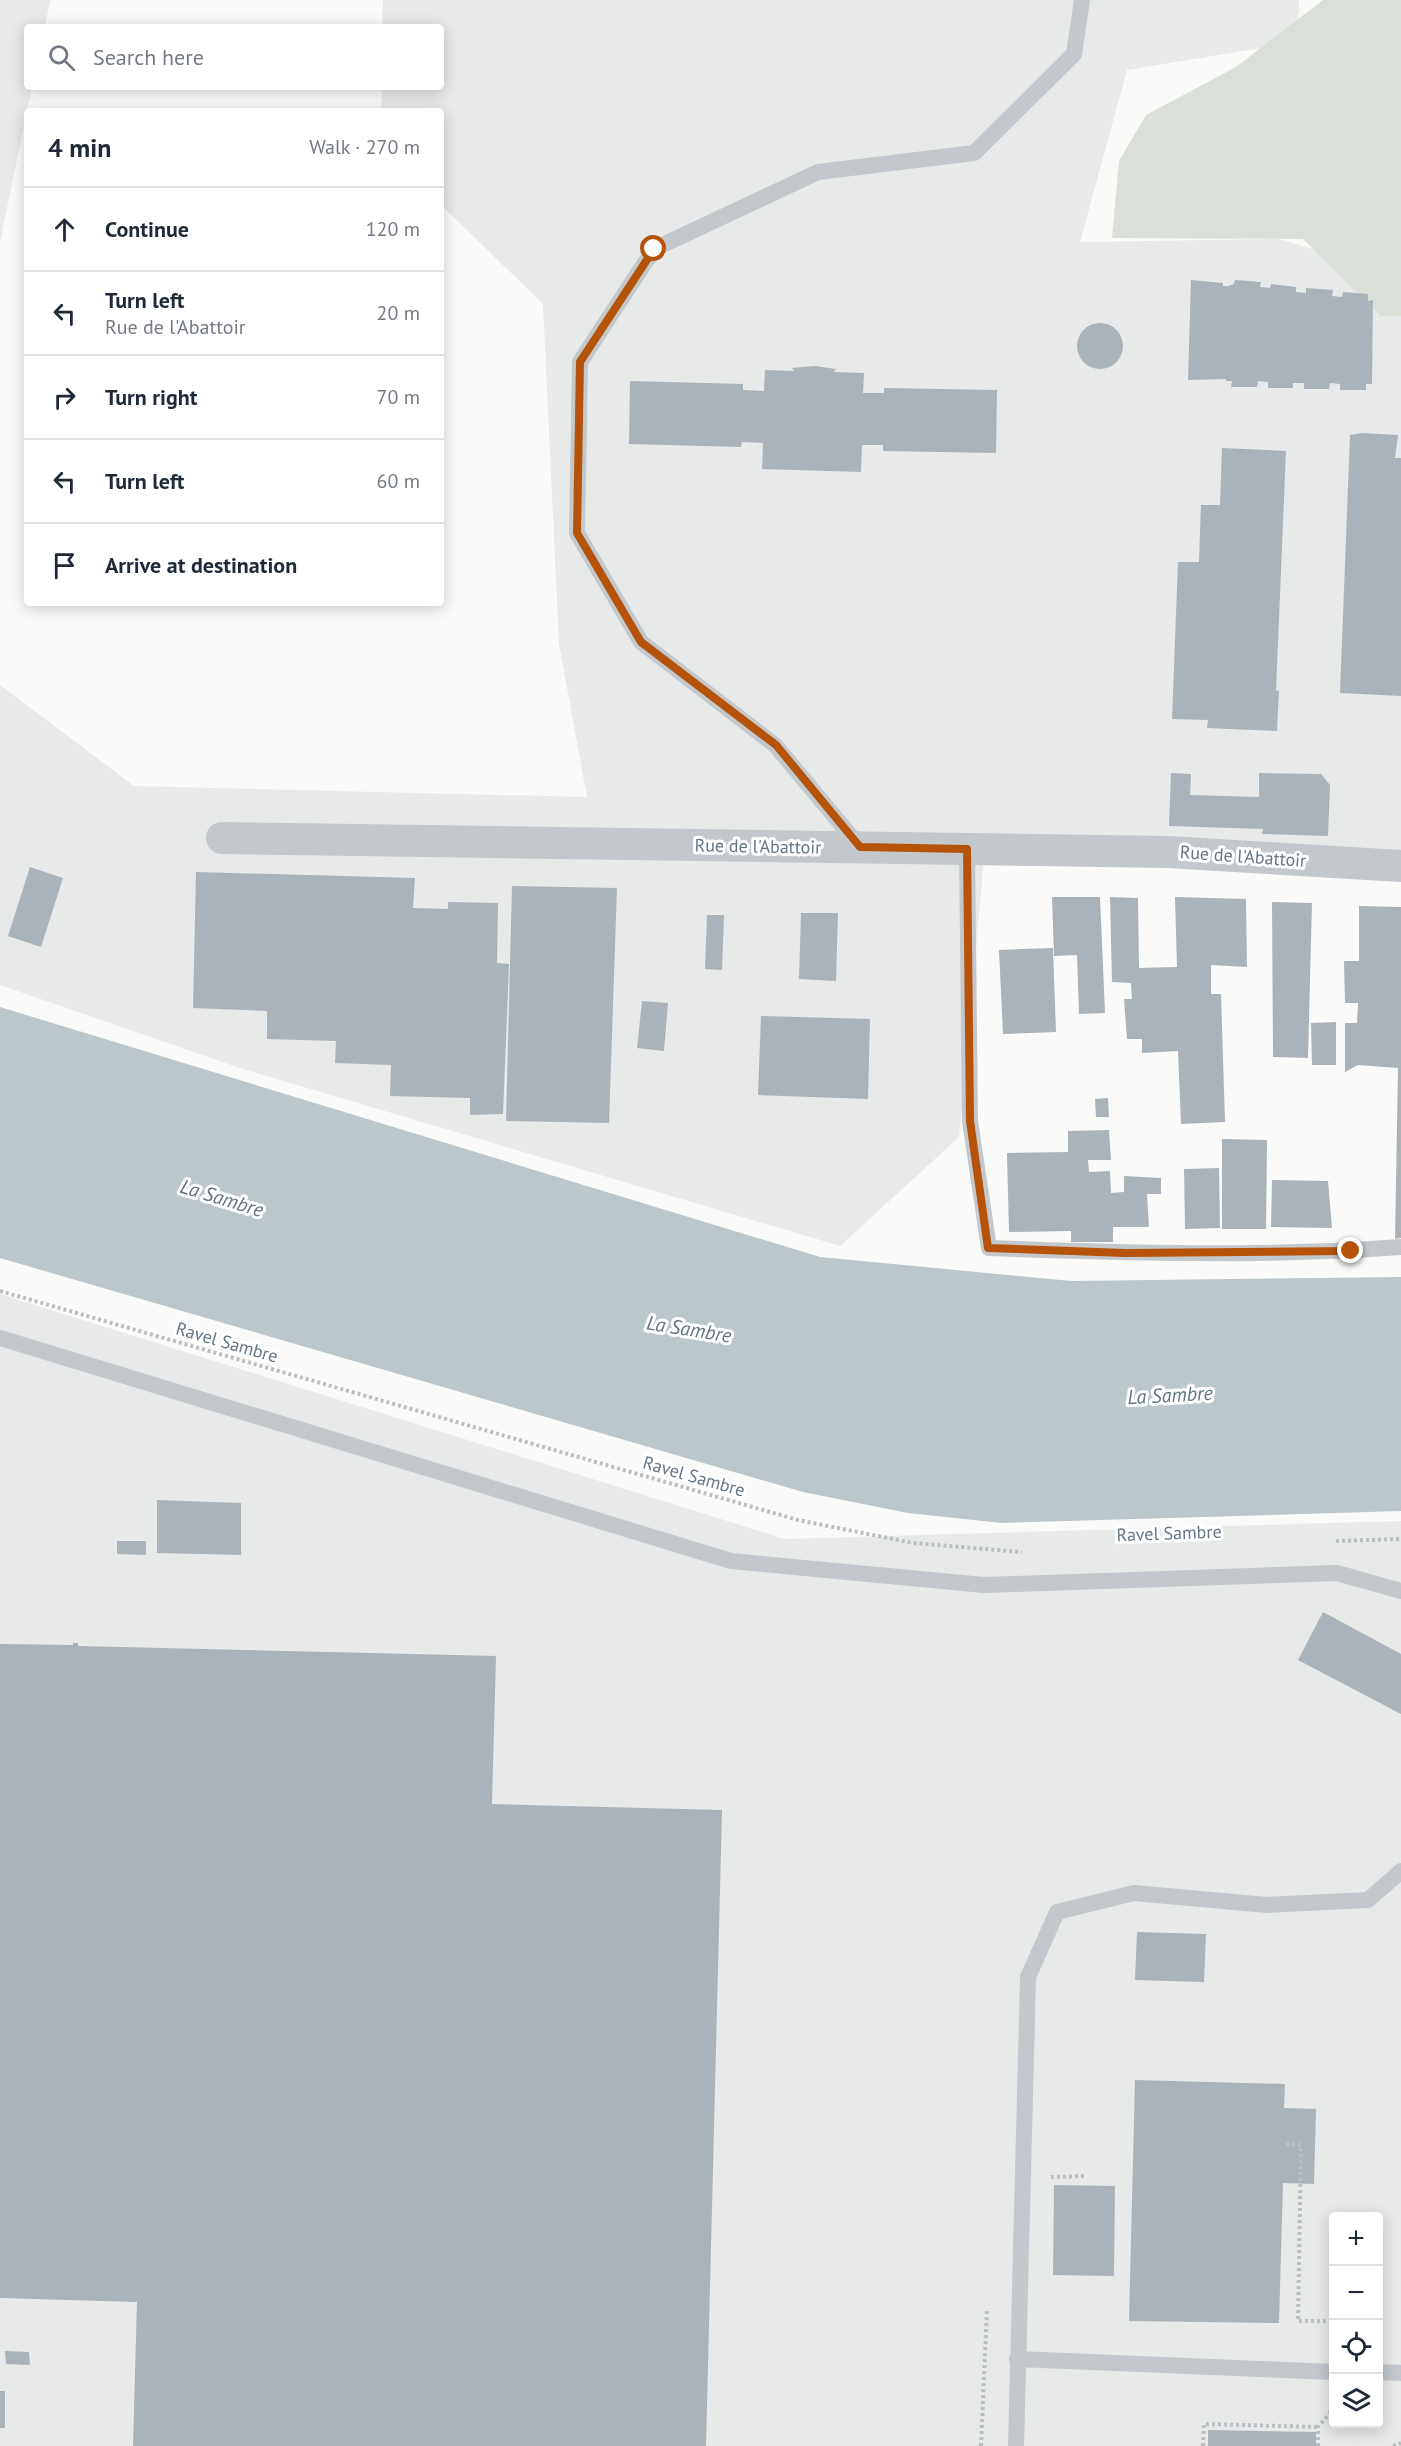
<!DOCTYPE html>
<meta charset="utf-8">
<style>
:root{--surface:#fff;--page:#f6f6f7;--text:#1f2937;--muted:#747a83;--line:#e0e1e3}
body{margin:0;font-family:"PT Sans",sans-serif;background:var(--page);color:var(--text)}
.controls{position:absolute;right:18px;bottom:18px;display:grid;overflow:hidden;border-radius:6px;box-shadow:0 3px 15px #0003}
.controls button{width:54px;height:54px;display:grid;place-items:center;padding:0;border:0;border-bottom:2px solid var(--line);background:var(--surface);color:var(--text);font:30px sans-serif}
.stop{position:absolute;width:18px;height:18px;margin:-14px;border:4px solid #b45309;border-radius:50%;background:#fff}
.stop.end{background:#b45309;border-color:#fff;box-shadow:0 2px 6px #0008}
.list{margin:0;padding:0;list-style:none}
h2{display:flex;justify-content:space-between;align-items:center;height:78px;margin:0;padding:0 24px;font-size:26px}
h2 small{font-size:20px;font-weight:400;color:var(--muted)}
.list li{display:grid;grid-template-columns:39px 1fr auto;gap:18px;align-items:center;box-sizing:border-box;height:84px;padding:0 24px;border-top:2px solid var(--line)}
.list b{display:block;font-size:22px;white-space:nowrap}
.list p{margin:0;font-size:20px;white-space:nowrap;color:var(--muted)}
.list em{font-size:20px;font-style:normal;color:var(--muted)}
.icon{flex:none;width:33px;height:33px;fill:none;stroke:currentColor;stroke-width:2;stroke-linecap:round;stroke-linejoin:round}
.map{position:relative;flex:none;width:1401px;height:2446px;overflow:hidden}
.search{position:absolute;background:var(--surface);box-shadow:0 3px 15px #0003;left:24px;top:24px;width:420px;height:66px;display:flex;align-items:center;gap:15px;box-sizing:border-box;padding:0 21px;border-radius:6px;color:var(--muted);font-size:22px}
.panel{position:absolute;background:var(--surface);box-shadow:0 3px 15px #0003;left:24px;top:108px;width:420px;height:498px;border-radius:6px}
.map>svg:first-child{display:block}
.built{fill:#e8e9e9;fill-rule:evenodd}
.green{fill:#dadfd7}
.water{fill:#bbc7cb}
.building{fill:#aab3b9}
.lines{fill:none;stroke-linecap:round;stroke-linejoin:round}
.path{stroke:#bbbfc2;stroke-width:4;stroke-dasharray:3 3;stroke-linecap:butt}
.lane{stroke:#c3c8cc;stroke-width:16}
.street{stroke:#c3c8cc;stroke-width:32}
.route{stroke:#b45309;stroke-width:8}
.labels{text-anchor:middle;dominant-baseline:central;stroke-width:6;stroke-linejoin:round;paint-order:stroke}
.street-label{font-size:18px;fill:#657683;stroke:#fff}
.water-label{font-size:20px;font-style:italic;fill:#60757c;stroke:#fff}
</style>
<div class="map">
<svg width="1401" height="2446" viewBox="0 0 1401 2446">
<rect width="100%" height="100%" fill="#fafaf8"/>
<path class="built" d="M0 0H50L45 27H27V87H32L0 242Z
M383 0H1299L1298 42 1127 70 1080 242 1278 239 1401 274V854L986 837 959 1137 840 1246 240 1068 0 985V685L134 786 587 797 559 644 543 304 441 205V111H381L382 87H441V27H382Z
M0 1294 785 1539 1401 1521V2446H0ZM1334 2216H1378V2424H1334Z"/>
<path class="green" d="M1323 0H1401V316H1381L1303 239 1112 238 1119 161 1146 115 1236 67Z"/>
<path class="water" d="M0 1007 820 1257 1071 1281 1401 1277V1511L1002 1523 908 1513 803 1492 0 1258Z"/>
<path class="building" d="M1191 280 1223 283V286H1228L1234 284 1235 280 1261 282 1260 287 1270 288 1271 284 1296 287V292L1306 293V288L1333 290 1332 296 1342 297 1343 292 1368 294V301L1373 300 1372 384H1366V390H1340V384L1330 383 1329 389H1304V383H1293V388H1268V382L1258 381 1257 387H1231L1232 381H1226V379L1188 380Z
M1077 346a23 23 0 1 1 46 0a23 23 0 1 1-46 0Z
M815 366 836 369 834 372 864 373 863 393H884V388L997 390 996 453 883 451V445H862L861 472 762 469 763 443 742 442 741 447 629 444 630 381 743 384V390L764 391 765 370 794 371 792 368Z
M1362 433 1398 435 1395 458H1401V696L1340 693 1350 435Z
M1222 448 1286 451 1276 691 1279 690 1277 731 1207 728 1208 720 1172 719 1178 562H1199L1201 505H1220Z
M1171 773 1191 774 1190 795 1259 797V773L1321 774 1330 785 1328 836 1262 834 1263 829 1169 826Z
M30 867 63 878 41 947 8 936Z
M196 872 415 878 413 908 448 909V902L498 903 497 963 509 964 503 1114 470 1115V1098L390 1096 391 1065 335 1063 336 1041 267 1039V1011L193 1008Z
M512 886 617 888 609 1123 506 1121Z
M1052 897H1100L1105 1013 1079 1014 1077 955 1054 956Z
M1110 897 1138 898 1139 968 1177 967 1175 897 1246 899 1247 967 1211 965V994H1221L1225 1122 1181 1124 1178 1051 1142 1053V1039H1127L1124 999H1132L1131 983 1112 982Z
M1272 902 1312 903 1308 1058 1273 1057Z
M1359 906 1401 907V1238L1395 1239 1398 1068 1358 1065 1345 1072V1023H1357L1358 1003H1345L1344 961H1359Z
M801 913H838L836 981 799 979Z
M707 915H724L722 970 705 969Z
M1053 948 1056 1032 1003 1034 999 950Z
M642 1001 668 1003 664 1051 637 1048Z
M761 1016 870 1019 868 1099 758 1095Z
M1336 1022V1065H1312L1311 1023Z
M1108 1098 1109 1117H1096L1095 1099Z
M1109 1130 1111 1160H1088L1089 1172 1110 1171 1111 1193 1124 1192V1176L1161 1178V1194H1147L1149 1227H1113V1242H1071V1231L1009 1232 1007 1153 1068 1152V1131Z
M1222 1139 1267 1140 1266 1229H1222Z
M1219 1168 1220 1228 1185 1229 1184 1169Z
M1272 1180 1328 1181 1332 1228 1271 1227Z
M157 1500 241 1503V1555L157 1553Z
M117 1541H146V1555L117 1554Z
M1323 1612 1401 1654V1714L1298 1660Z
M73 1643H78V1646L496 1656 492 1804 722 1810 706 2446H133L137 2302 0 2298V1644L73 1645Z
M1137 1932 1206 1934 1204 1982 1135 1980Z
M1135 2080 1285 2084 1284 2108 1316 2109 1314 2184 1283 2183 1279 2323 1129 2321Z
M1054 2185 1115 2186 1114 2276 1053 2275Z
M5 2351 29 2352 30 2365 6 2364Z
M0 2391H5V2428H0Z
M1208 2430 1316 2432V2446H1208Z"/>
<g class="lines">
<path class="path" d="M0 1291 798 1520 913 1543 1022 1552
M1336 1541 1401 1539
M1286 2144 1301 2145 1298 2321H1334
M1051 2177 1085 2176
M981 2446 987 2309
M1203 2446 1204 2424 1318 2427
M1318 2446V2427L1334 2408
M1393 2446 1401 2443"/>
<path class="lane" d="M860 847 775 745 641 642 577 533 580 362 654 249 818 172 974 153 1074 54 1082 0
M967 849 970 1121 989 1248C1126 1253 1264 1257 1401 1247
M0 1338 731 1561 984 1585 1337 1573 1401 1591
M1017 2359 1334 2372
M1378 2372 1401 2373
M1016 2446 1028 1977 1057 1912 1134 1893 1267 1905 1368 1900 1401 1871"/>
<path class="street" d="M222 838 1168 852 1401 866"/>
</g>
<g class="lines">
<path class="route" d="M654 249 580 362 577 533 641 642 776 745 860 847 967 849 970 1121 988 1248 1125 1253 1351 1251"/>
</g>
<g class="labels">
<g class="street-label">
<text transform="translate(758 846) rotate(1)">Rue de l'Abattoir</text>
<text transform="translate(1243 856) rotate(4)">Rue de l'Abattoir</text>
<text transform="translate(227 1342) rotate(16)">Ravel Sambre</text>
<text transform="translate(694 1476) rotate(16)">Ravel Sambre</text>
<text transform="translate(1169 1533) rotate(-2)">Ravel Sambre</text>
</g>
<g class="water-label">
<text transform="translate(222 1198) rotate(17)">La Sambre</text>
<text transform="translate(689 1329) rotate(9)">La Sambre</text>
<text transform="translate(1170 1395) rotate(-3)">La Sambre</text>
</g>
</g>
</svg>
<div class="controls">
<button>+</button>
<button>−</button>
<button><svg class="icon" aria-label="locate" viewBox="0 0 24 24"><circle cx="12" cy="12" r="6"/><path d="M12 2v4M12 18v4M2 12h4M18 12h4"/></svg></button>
<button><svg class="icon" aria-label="layers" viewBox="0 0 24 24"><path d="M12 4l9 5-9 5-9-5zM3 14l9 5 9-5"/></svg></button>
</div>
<div class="stop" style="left:654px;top:249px"></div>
<div class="stop end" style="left:1351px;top:1251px"></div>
<div class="search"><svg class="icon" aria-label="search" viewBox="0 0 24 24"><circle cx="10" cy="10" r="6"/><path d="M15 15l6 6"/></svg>Search here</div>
<section class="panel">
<h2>4 min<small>Walk · 270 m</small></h2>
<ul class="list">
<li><svg class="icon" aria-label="ahead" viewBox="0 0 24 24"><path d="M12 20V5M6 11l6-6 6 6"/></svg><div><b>Continue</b></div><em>120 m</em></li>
<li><svg class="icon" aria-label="left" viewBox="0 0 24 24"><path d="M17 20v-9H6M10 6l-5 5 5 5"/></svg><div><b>Turn left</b><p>Rue de l'Abattoir</p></div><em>20 m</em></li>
<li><svg class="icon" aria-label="right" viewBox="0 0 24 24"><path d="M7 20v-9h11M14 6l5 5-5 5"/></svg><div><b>Turn right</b></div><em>70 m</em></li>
<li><svg class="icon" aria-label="left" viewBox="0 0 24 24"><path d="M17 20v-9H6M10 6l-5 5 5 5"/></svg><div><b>Turn left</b></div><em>60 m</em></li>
<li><svg class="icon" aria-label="arrive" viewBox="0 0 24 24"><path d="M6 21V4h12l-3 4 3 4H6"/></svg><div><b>Arrive at destination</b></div></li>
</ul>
</section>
</div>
